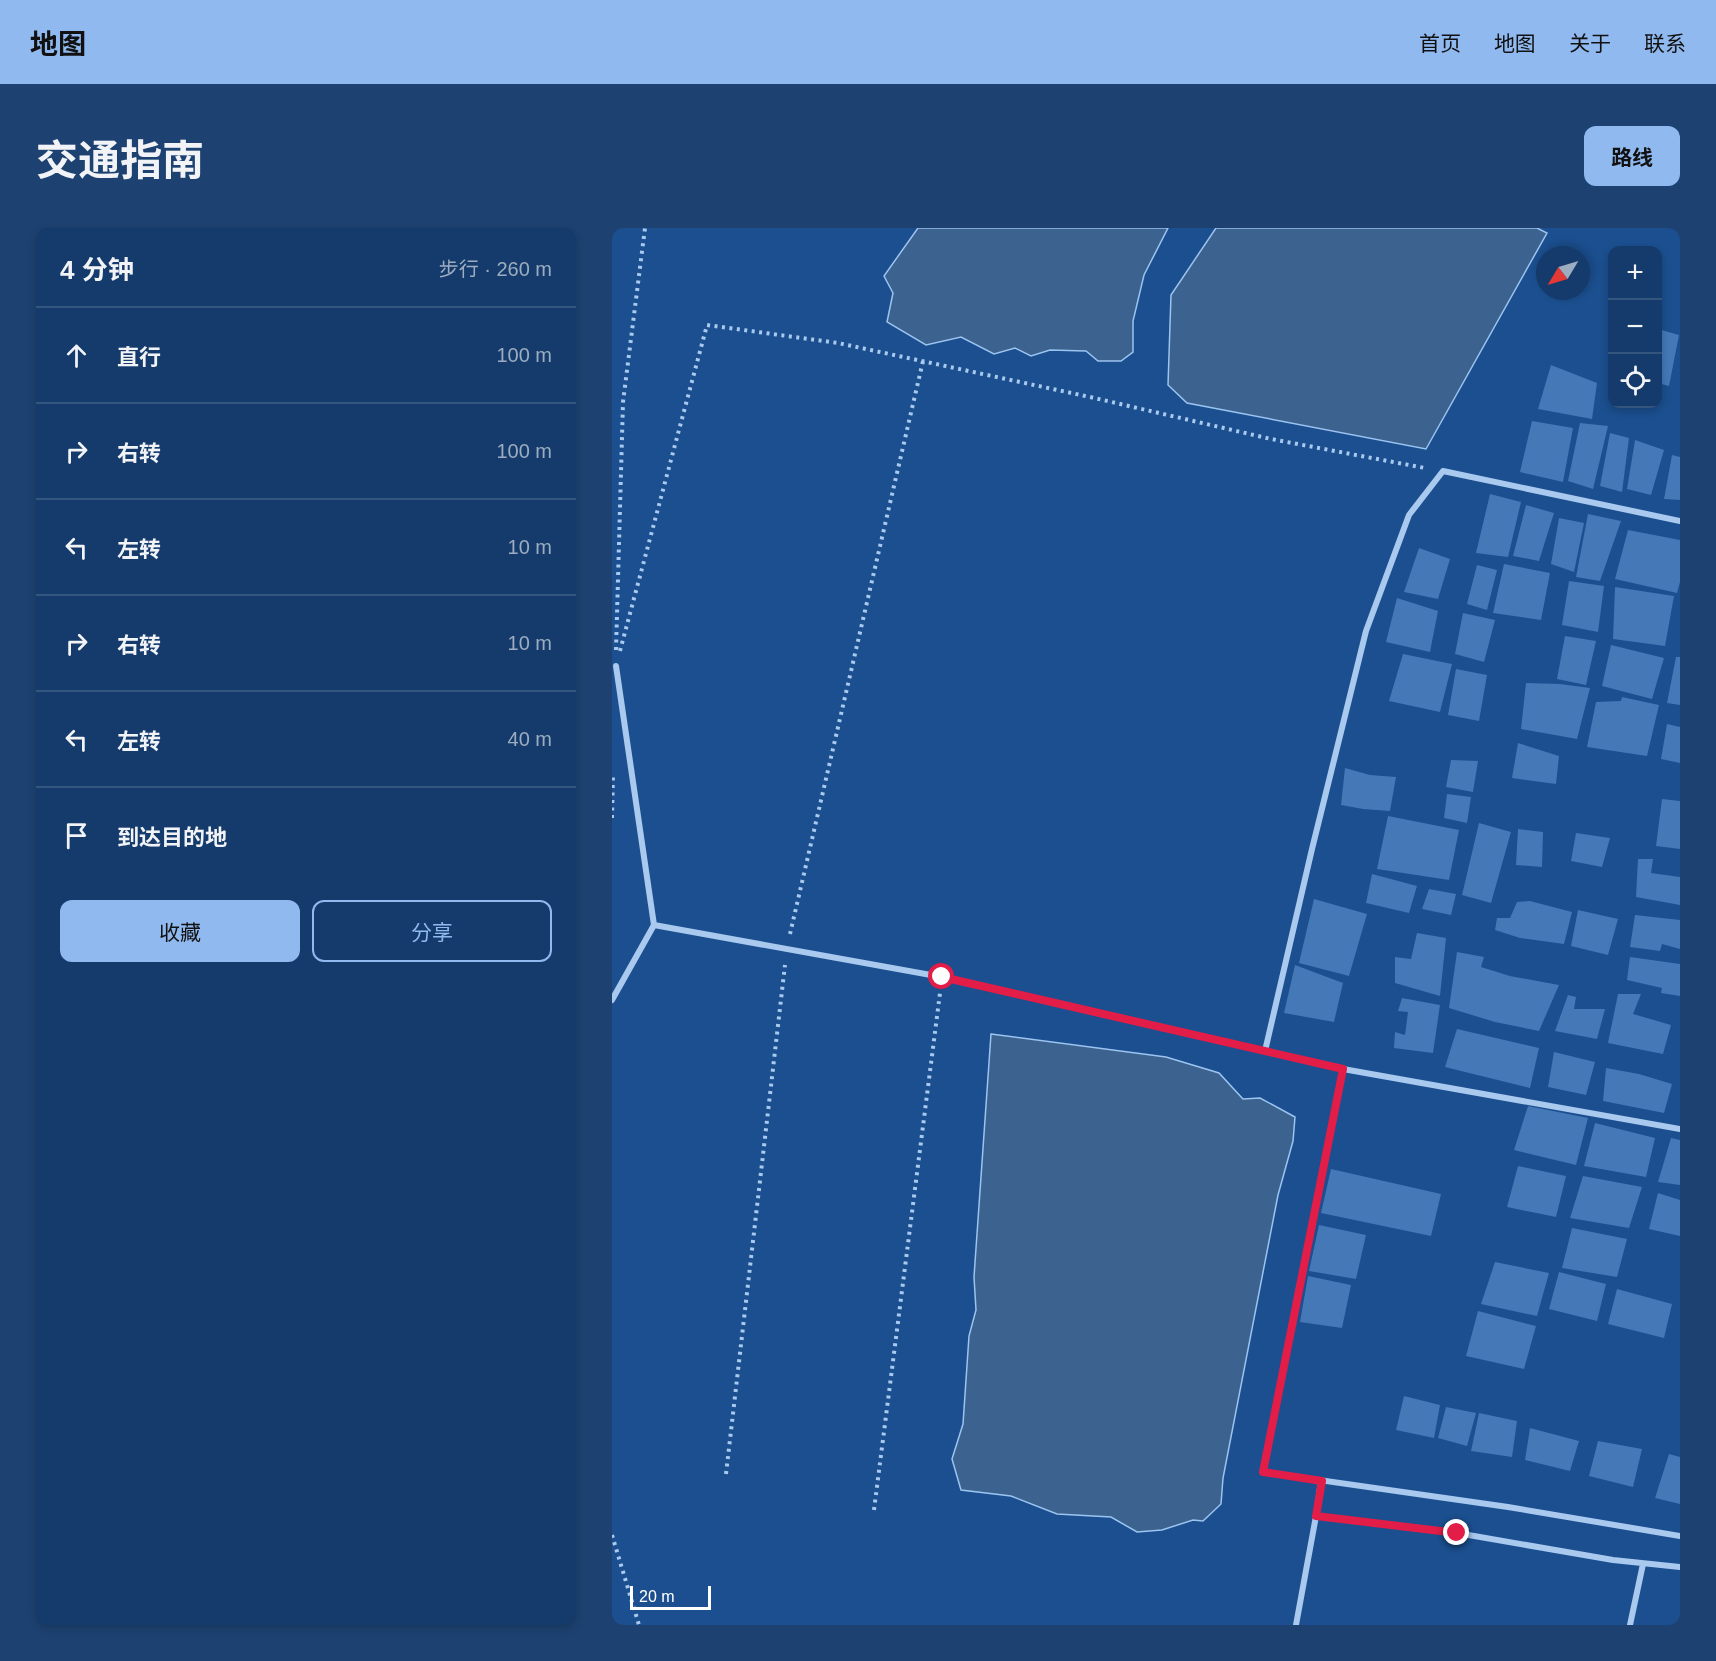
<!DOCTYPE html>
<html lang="zh">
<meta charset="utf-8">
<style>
:root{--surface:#143b6b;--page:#1d4271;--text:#f1f3f6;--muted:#9dadc1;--line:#33557e;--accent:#90b9f0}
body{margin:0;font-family:Helvetica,"Noto Sans SC",sans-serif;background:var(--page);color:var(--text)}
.controls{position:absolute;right:18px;top:18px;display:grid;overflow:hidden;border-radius:12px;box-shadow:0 3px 9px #0003}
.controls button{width:54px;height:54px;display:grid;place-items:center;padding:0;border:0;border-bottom:2px solid var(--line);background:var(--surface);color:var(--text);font:30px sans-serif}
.compass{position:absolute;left:924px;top:18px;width:54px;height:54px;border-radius:50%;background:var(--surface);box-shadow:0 3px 9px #0003;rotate:232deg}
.scale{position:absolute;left:18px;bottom:15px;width:81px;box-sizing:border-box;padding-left:6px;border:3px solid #fff;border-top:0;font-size:16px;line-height:21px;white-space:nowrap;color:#fff;-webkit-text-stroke:4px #1b4f8f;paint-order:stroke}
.stop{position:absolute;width:18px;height:18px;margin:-14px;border:4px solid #e11d48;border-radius:50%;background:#fff}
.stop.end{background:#e11d48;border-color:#fff;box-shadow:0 2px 6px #0008}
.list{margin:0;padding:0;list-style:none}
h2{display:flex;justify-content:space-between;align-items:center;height:78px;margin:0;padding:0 24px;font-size:26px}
h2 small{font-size:20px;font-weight:400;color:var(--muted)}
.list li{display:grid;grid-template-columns:39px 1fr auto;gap:18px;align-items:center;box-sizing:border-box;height:96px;padding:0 24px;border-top:2px solid var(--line)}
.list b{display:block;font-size:22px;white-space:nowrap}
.list em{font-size:20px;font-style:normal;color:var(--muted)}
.actions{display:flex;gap:12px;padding:18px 24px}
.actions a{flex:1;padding:14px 0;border:2px solid var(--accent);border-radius:12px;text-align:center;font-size:21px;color:var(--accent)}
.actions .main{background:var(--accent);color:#111}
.icon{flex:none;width:33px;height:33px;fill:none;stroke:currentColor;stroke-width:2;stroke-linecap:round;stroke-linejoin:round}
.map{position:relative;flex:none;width:1068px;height:1397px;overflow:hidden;border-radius:12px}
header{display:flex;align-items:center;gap:36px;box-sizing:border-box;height:84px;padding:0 30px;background:var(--accent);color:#111}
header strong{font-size:28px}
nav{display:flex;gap:33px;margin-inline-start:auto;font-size:21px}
.intro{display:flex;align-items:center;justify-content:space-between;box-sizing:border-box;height:144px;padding:0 36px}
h1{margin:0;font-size:42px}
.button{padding:15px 27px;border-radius:12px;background:var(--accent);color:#111;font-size:21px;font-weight:700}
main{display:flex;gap:36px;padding:0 36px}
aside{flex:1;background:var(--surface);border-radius:12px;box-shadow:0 3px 9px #0003}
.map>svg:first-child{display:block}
.water{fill:#3c6290;stroke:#9cc4f0;stroke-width:1.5}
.building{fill:#4478b7}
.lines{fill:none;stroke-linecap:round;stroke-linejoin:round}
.path{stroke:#a9c9ee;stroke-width:4;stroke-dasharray:3 4.5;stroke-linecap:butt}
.minor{stroke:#a9c9ee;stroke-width:6}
.route{stroke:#e11d48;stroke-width:8}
</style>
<header>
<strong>地图</strong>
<nav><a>首页</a><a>地图</a><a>关于</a><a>联系</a></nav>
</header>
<div class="intro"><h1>交通指南</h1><a class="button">路线</a></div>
<main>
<aside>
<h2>4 分钟<small>步行 · 260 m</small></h2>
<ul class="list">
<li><svg class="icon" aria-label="ahead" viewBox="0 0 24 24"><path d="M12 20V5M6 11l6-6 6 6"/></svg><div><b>直行</b></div><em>100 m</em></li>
<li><svg class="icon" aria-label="right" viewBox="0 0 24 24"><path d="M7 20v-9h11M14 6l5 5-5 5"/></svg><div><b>右转</b></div><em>100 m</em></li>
<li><svg class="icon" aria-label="left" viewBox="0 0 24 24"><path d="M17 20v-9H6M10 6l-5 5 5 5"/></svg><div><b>左转</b></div><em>10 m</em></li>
<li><svg class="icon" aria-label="right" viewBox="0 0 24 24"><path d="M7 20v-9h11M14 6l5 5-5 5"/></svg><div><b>右转</b></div><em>10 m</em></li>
<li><svg class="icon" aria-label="left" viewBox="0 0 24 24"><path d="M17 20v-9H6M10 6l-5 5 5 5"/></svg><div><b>左转</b></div><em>40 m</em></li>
<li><svg class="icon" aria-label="arrive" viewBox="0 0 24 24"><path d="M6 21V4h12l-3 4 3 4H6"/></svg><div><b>到达目的地</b></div></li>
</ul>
<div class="actions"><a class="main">收藏</a><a>分享</a></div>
</aside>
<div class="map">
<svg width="1068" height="1397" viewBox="0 0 1068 1397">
<rect width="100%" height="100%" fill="#1b4f8f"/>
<path class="water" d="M306 0H556L532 47 521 93V124L509 133H486L474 123 438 122 419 128 403 120 382 126 349 109 314 117 275 94 281 65 272 48Z
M604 0H925L935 5 814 221 575 175 556 157 559 67Z
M379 806 554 829 607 845 631 871 648 870 683 889 681 913 666 967 611 1250 609 1276 591 1293 581 1292 550 1302 525 1304 499 1289 445 1286 399 1268 349 1262 340 1231 351 1196 357 1108 364 1082 362 1049Z"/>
<path class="building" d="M1046 101 1067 107 1057 158 1046 155Z
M939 137 985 155 980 191 926 181Z
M920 193 961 200 951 254 908 244Z
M968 195 996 198 981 261 956 253Z
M998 205 1017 210 1010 264 988 258Z
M1023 212 1052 222 1039 267 1015 261Z
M1060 227 1068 229V272L1052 271Z
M878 266 909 274 896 329 864 325Z
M914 277 942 285 927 333 901 328Z
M976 286 1009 293 988 353 964 349Z
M947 290 972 295 962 344 939 336Z
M1016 302 1068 312V354L1065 365 1003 351Z
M807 320 838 331 826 371 792 364Z
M892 336 938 345 929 392 881 385Z
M865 337 885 342 875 382 855 376Z
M957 353 992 358 986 404 950 397Z
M1003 359 1062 368 1053 418 1001 411Z
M785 370 826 383 818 424 774 414Z
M851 385 883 392 872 434 843 426Z
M953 408 984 413 974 457 945 451Z
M999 417 1052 430 1040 471 990 458Z
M791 426 840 436 828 484 777 473Z
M1064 429H1068V477L1055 475Z
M844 441 875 447 867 493 836 487Z
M914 455 948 456 978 460 965 511 909 501Z
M1010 469 1047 477 1035 528 975 519 984 474 1009 473Z
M1055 496 1068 499V535L1049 531Z
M906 515 947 528 944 556 900 550Z
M839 532 866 533 861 564 834 559Z
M733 540 758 547 784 549 778 583 751 581 729 577Z
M835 566 859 569 855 595 832 590Z
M1050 571 1068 573V621L1044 618Z
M776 588 847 602 837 652 765 641Z
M867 595 899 604 879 675 850 667Z
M906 601 931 604 930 639 904 637Z
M964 605 998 610 990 639 959 633Z
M1026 631H1041L1039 645 1068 649V677L1024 669Z
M760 646 805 658 797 685 754 675Z
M817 661 844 666 839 687 810 681Z
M702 671 755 686 737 748 687 735Z
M918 673 960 684 952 716 908 710 883 702 885 690H898L905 674Z
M966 682 1006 691 996 727 959 718Z
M1023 687 1068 692V721L1050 716 1048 723 1018 719Z
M805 705 834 710 828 768 783 755V729L799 731Z
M845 724 872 729 869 739 898 748 947 757 927 803 883 794 837 780Z
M1018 729 1068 736V768L1049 765 1050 760 1015 752Z
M683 737 731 755 722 794 672 785Z
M1006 766H1029L1021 786 1059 797 1051 826 996 815Z
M956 767 964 769 962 781H993L985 811 943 803Z
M790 770 828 777 821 825 782 820 783 804 793 807 796 784 786 783Z
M845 801 927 820 918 860 833 839Z
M942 824 983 834 974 867 936 859Z
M994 840 1027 846 1060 856 1052 885 991 873Z
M916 878 976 890 964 937 902 922Z
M983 895 1043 910 1034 949 972 938Z
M1059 910 1068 912V957L1046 954Z
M906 938 954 948 944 989 895 979Z
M719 941 829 966 819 1008 709 985Z
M971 948 1030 959 1017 1000 958 990Z
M1046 965 1068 972V1008L1037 1001Z
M707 997 754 1007 744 1051 697 1043Z
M960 1000 1015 1011 1005 1049 950 1040Z
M883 1034 937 1045 925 1088 869 1076Z
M947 1044 994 1056 985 1093 937 1081Z
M696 1048 739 1057 730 1100 688 1094Z
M1005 1061 1060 1076 1052 1110 996 1096Z
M866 1083 924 1098 912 1141 854 1128Z
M792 1168 828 1177 822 1210 784 1202Z
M834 1179 864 1185 855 1218 826 1210Z
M867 1185 905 1193 900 1229 859 1223Z
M918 1200 967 1213 958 1243 913 1232Z
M986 1213 1030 1221 1021 1259 977 1248Z
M1057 1226 1068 1229V1276L1043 1270Z"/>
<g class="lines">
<path class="path" d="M4 422 11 174 33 0
M8 423 95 97 226 115 478 169 659 211 813 240
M0 590 1 546
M178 706 311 133
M114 1246 173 737
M262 1282 328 765
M0 1307 27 1397"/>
<path class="minor" d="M42 697 330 749 731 841 1068 901
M0 772 42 697 4 438
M653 823 700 621 754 403 797 287 831 243 1068 293
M731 841 651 1244 896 1279 1068 1308
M704 1288 709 1253
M684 1397 704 1288 845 1305 1001 1332 1068 1339
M1018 1397 1031 1336"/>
</g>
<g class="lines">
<path class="route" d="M330 749 731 841 651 1244 710 1253 704 1288 845 1305"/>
</g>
</svg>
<div class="controls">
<button>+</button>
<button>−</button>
<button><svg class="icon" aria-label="locate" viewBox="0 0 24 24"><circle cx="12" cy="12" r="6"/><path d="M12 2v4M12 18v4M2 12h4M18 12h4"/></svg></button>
</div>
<svg class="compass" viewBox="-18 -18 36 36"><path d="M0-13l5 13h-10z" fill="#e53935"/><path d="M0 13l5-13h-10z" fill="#9dadc1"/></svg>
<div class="scale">20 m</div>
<div class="stop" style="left:330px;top:749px"></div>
<div class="stop end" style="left:845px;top:1305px"></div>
</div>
</main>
